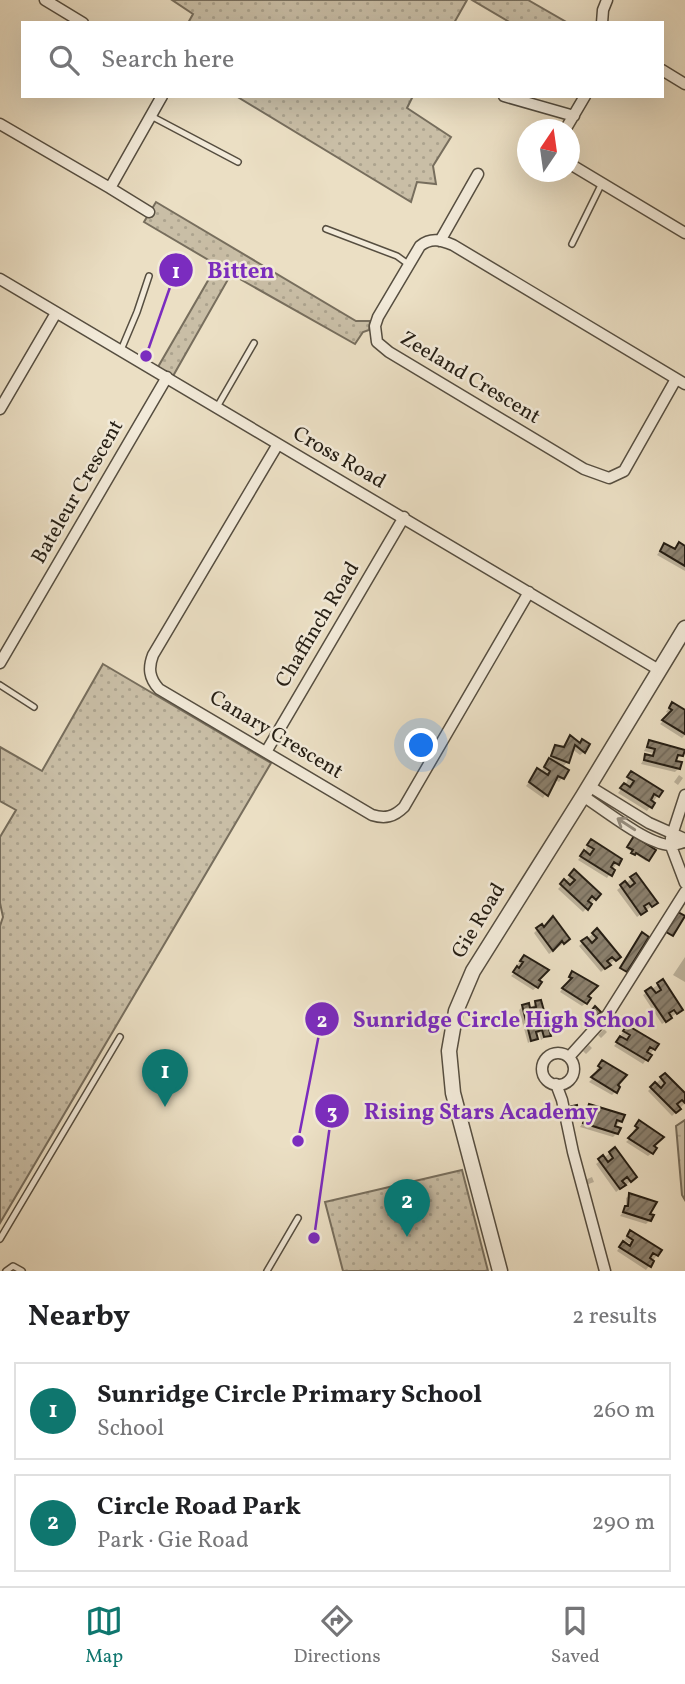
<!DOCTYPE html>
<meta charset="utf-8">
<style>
:root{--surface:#fff;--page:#f6f6f6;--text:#202124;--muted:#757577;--line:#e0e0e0;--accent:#0f766e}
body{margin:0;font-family:Vollkorn,serif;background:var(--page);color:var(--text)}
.compass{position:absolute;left:517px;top:119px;width:63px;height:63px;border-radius:50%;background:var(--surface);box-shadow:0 7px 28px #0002;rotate:13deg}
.you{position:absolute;left:422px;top:746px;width:24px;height:24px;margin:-18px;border:5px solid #fff;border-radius:50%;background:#1a73e8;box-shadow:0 0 0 10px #1a73e833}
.badge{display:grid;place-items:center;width:46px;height:46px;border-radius:50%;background:var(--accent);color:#fff;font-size:23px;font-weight:700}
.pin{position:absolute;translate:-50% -58px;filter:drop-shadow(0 2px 4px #0008)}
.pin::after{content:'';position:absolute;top:37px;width:24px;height:21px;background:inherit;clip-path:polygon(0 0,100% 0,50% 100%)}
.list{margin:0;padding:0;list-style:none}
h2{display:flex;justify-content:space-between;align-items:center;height:91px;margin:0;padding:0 28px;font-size:30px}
h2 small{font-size:23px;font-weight:400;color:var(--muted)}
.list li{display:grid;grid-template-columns:46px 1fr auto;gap:21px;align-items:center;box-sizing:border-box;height:98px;margin:0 14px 14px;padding:0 14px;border:2px solid var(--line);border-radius:0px}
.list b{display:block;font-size:26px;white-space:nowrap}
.list p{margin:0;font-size:23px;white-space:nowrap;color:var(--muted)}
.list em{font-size:23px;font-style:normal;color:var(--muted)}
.icon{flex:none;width:38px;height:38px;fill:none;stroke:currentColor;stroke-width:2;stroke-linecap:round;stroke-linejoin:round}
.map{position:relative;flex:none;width:685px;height:1271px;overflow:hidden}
.search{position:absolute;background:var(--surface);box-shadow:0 7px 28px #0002;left:21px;right:21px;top:21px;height:77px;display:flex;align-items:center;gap:18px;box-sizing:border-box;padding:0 24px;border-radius:0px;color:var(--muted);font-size:26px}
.sheet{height:315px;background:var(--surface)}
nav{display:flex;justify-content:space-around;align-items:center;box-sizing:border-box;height:98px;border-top:2px solid var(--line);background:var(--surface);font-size:19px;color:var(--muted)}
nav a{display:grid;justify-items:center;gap:4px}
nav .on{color:var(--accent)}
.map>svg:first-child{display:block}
.grass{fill:url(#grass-dots);stroke:#776e5d;stroke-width:2}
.wetland{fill:url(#wetland-marsh);stroke:#776e5d;stroke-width:2}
.shadow{fill:#0003}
.building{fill:url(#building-hatch);stroke:#251e14;stroke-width:2}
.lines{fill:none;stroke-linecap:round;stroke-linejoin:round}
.service-casing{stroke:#564e40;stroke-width:8}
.minor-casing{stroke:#564e40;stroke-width:13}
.tertiary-casing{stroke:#564e40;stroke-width:17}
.service{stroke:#f2ead9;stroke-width:5}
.minor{stroke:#f2ead9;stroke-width:10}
.tertiary{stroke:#f2ead9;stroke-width:14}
.oneway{stroke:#968e80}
.labels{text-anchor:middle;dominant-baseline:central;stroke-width:5;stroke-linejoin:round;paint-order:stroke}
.street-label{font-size:21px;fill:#251e14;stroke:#f2ead9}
.leader{fill:none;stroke:#7b2cbf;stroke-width:2.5}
.callout-dot{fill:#7b2cbf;stroke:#f2ead9;stroke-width:2.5}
.mark-label{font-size:21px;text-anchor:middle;font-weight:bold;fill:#fff}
.callout-label{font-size:23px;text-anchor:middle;font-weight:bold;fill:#7b2cbf;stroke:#f2ead9;stroke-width:5;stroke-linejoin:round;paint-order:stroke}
</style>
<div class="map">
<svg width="685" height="1271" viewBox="0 0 685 1271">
<defs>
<pattern id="grass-dots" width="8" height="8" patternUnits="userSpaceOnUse" patternTransform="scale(1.75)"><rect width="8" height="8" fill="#c9bea6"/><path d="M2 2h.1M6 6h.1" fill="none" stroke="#aca38e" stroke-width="1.8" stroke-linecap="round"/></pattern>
<pattern id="wetland-marsh" width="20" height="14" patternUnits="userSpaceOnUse" patternTransform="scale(1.75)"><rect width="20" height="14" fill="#c9bea6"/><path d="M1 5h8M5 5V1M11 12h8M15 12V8" fill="none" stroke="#aca38e"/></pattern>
<pattern id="building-hatch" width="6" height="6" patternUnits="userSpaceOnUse" patternTransform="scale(1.75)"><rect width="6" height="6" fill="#8c8270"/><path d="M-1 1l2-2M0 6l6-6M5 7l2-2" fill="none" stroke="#726a5b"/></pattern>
</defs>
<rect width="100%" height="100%" fill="#ebdfc4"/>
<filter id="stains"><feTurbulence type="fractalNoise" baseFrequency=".00286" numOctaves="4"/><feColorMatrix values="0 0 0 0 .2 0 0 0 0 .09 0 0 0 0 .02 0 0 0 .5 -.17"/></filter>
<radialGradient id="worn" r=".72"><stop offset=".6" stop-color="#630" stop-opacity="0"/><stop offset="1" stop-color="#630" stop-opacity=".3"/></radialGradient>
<path class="grass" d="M172 0H467L454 23H188L193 14Z
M472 0H528L568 23H511Z
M236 96H413L407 108 451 137 433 166 436 184 417 182 411 202Z
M156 202 356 321H370L369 330 363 332 355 344 231 274 173 376 158 367 217 265 144 222Z
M103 664 271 763 0 1223V926L3 917 0 903V837L16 810 0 801V747L42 771Z
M462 1170 488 1271H343L325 1202Z"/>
<path class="wetland" d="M685 1120V1200L682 1195 676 1126Z"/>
<path class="shadow" d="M664 545 674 551 685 547V571L657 555Z
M669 708 685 712V735L682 738 660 724 670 714 666 712Z
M570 737 579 744 582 741 584 752 580 755 572 749 567 762 562 768V778L559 782 554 779 543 798 526 786 537 771 540 773 549 760 552 750 556 747 563 748Z
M649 742 682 755 675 759 679 768 675 772 641 764 646 755 651 757 652 753 644 751Z
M679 775 683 778 678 785 674 782Z
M628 777 660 792 647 811 618 793 627 782Z
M633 839 648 860 646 861 634 853 631 855 633 852 627 849Z
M587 845 617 863 607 878 578 860 586 850Z
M574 872 599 895 583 912 558 889Z
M636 875 652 906 637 917 617 890Z
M553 919 564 943 549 954 534 933 537 930 544 929Z
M597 930 619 956 601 972 579 946Z
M524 957 537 980V987L533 990 511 976 521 967 517 965Z
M685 957V982L673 975Z
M573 973 585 997 586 1003 582 1006 560 992Z
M662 982 681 1010 662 1024 643 995Z
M536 1003 549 1035 541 1040 539 1033 535 1034 536 1038 528 1043 519 1010 523 1006 529 1011 533 1010 532 1007Z
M604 1029 607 1032 601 1038 598 1035Z
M624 1030 654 1049 643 1064 614 1046 623 1036 621 1035Z
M589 1045 592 1048 586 1054 583 1051Z
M602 1062 615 1092 612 1095 589 1082 599 1072 596 1070Z
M665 1075 685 1095V1103L672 1116 648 1091Z
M590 1106 621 1121 617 1125 614 1123 617 1133 613 1137 580 1127 585 1119 591 1120 592 1116 584 1114Z
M639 1123 651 1147 652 1153 648 1156 626 1142 636 1133 633 1131Z
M610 1153 631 1181 616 1192 596 1164Z
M592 1177 594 1182 586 1185 585 1180Z
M630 1195 648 1215 650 1220 646 1224 620 1216 626 1208V1198Z
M631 1232 657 1255 646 1270 617 1251 620 1247 637 1248 624 1240Z"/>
<path class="building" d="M679 542 685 546V566L660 551 664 543 675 549Z
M672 702 685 710V734L662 720 672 710 669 708Z
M570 735 580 743 582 739 590 744 585 753 575 745 569 763 551 756 555 745 564 747Z
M649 740 685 750 683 756 678 755 676 761 682 762 680 769 644 760 645 754 653 756 655 749 647 747Z
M549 758 569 770 564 779 558 776 548 796 529 782 537 768 548 775 550 771 544 767Z
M631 771 663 791 659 797 654 794 651 800 655 803 652 808 620 788 624 783 630 787 634 781 627 777Z
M634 836 656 850 649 861 636 853 635 855 631 853 633 850 627 847Z
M591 839 622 859 619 865 614 862 611 867 615 870 612 876 580 856 584 850 590 855 594 849 587 845Z
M574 869 601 894 596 900 592 896 588 901 592 904 588 910 560 884 564 879 570 885 575 880 569 875Z
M636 873 658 903 652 907 649 903 644 906 647 911 641 915 620 885 625 881 630 887 635 883 630 877Z
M678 912 685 916 673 936 666 932Z
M553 916 570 939 564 944 562 941 553 951 536 928 542 924 544 927Z
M597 928 621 957 616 961 612 957 607 961 611 965 605 969 581 941 587 937 592 943 597 938 592 933Z
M642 932 649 937 627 972 620 968Z
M524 955 549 970 539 980 542 982 538 988 513 972 517 966 519 968 523 962 520 961Z
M572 971 598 986 588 996 591 998 587 1004 562 988 572 978 569 977Z
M663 979 683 1010 677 1014 674 1010 669 1013 672 1018 666 1022 645 991 651 987 656 993 661 990 657 983Z
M541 1000 551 1036 544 1037 542 1030 536 1032 538 1039 531 1041 522 1005 529 1003 530 1008 536 1007 535 1001Z
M595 1006 601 1012 592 1022 586 1017Z
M627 1025 659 1044 655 1050 650 1047 647 1052 652 1055 648 1061 616 1042 620 1036 627 1040 630 1035 623 1031Z
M602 1060 627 1075 618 1085 620 1087 617 1093 591 1077 601 1068 598 1066Z
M665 1073 685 1093V1103L682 1100 677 1104 681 1109 676 1113 650 1087 655 1082 661 1088 665 1083 660 1077Z
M589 1104 625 1115 622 1122 617 1120 615 1126 621 1128 618 1134 583 1123 585 1117 592 1119 594 1113 587 1110Z
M577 1105 579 1118 571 1119 568 1107Z
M639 1120 664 1137 654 1146 657 1148 653 1154 628 1138 638 1128 635 1126Z
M615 1147 637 1177 631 1182 627 1177 622 1181 626 1185 620 1189 598 1159 603 1155 608 1162 613 1158 609 1152Z
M629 1193 657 1202 650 1214 654 1215 651 1221 623 1212 625 1206H628Z
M630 1230 662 1250 658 1256 653 1253 650 1258 654 1261 651 1267 619 1247 623 1241 630 1246 633 1240 627 1236Z"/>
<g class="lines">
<g class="service-casing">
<path id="service" d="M151 116 238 162
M326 229 397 256 408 264
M572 244 602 183
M121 350 137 312 149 276
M217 407 254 343
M0 685 34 707
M0 1239 120 1037
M6 1271 13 1266 22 1271
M267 1271 298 1218"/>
</g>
<g class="minor-casing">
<path id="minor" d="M45 0 83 23
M602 23 603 10 607 0
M662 70 685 84
M504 96 574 116
M0 124 110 188 162 96
M565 130 585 96
M570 164 685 233
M110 188 149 212
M440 241 478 174
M0 279 659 670
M676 379 624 471 609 478 584 469 389 352 377 342 375 326 378 317 420 246C431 237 441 240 453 245L685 384
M0 409 56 313
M278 444 153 655C148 668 149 678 159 689L372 815C385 819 394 817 404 807L529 592
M0 663 167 377
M266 752 404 517
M589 786 649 823 685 839
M685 795 671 838V846L685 883
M583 796C603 809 647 844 669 845 674 845 680 843 685 842
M542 1069a16 16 0 1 1 32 0a16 16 0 1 1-32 0Z
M569 1057 608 1014 685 892
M556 1084 562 1100 573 1152 605 1271"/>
</g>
<g class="tertiary-casing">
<path id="tertiary" d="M500 1271 453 1093 449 1051 456 1011 473 971 583 796 685 628"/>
</g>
<use href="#service" class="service"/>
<use href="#minor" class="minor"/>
<use href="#tertiary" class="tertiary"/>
</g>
<defs><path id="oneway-shaft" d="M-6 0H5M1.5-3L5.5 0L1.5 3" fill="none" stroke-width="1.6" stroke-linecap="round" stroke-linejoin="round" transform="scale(1.75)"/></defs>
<use class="oneway" href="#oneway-shaft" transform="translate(626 824) rotate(-147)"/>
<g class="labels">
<g class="street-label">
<text transform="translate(470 378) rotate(31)">Zeeland Crescent</text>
<text transform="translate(339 458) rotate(30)">Cross Road</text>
<text transform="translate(78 492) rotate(-60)">Bateleur Crescent</text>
<text transform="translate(318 625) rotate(-59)">Chaffinch Road</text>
<text transform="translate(276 735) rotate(31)">Canary Crescent</text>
<text transform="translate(479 921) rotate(-59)">Gie Road</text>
</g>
</g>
<path class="leader" d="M146 356L176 270M298 1141L322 1019M314 1238L332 1111"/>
<g class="callout-dot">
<circle cx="146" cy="356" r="7"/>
<circle cx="298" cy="1141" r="7"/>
<circle cx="314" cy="1238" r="7"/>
<circle cx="176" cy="270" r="18"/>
<circle cx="322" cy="1019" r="18"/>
<circle cx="332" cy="1111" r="18"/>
</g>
<g class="mark-label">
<text x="176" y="278">1</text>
<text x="322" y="1027">2</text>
<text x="332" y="1119">3</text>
</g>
<g class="callout-label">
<text x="241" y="278">Bitten</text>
<text x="504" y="1027">Sunridge Circle High School</text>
<text x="481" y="1119">Rising Stars Academy</text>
</g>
<rect width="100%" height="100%" filter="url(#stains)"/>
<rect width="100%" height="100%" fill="url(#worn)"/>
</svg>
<svg class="compass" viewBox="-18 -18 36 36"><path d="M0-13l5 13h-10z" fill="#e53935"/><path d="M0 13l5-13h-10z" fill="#757577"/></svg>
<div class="you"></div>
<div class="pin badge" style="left:165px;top:1107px">1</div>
<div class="pin badge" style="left:407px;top:1237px">2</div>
<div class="search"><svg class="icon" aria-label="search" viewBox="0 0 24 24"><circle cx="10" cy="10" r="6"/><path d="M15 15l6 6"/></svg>Search here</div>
</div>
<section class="sheet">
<h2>Nearby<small>2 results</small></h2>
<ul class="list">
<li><span class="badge">1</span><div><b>Sunridge Circle Primary School</b><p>School</p></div><em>260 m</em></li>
<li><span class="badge">2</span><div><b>Circle Road Park</b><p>Park · Gie Road</p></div><em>290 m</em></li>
</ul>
</section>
<nav>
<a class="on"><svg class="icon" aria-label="map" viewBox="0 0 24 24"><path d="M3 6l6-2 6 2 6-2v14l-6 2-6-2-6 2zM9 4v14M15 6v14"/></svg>Map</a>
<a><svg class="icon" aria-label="directions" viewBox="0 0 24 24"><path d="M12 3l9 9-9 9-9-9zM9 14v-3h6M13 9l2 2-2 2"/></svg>Directions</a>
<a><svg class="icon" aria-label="saved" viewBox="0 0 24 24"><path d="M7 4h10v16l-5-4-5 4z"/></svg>Saved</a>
</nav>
